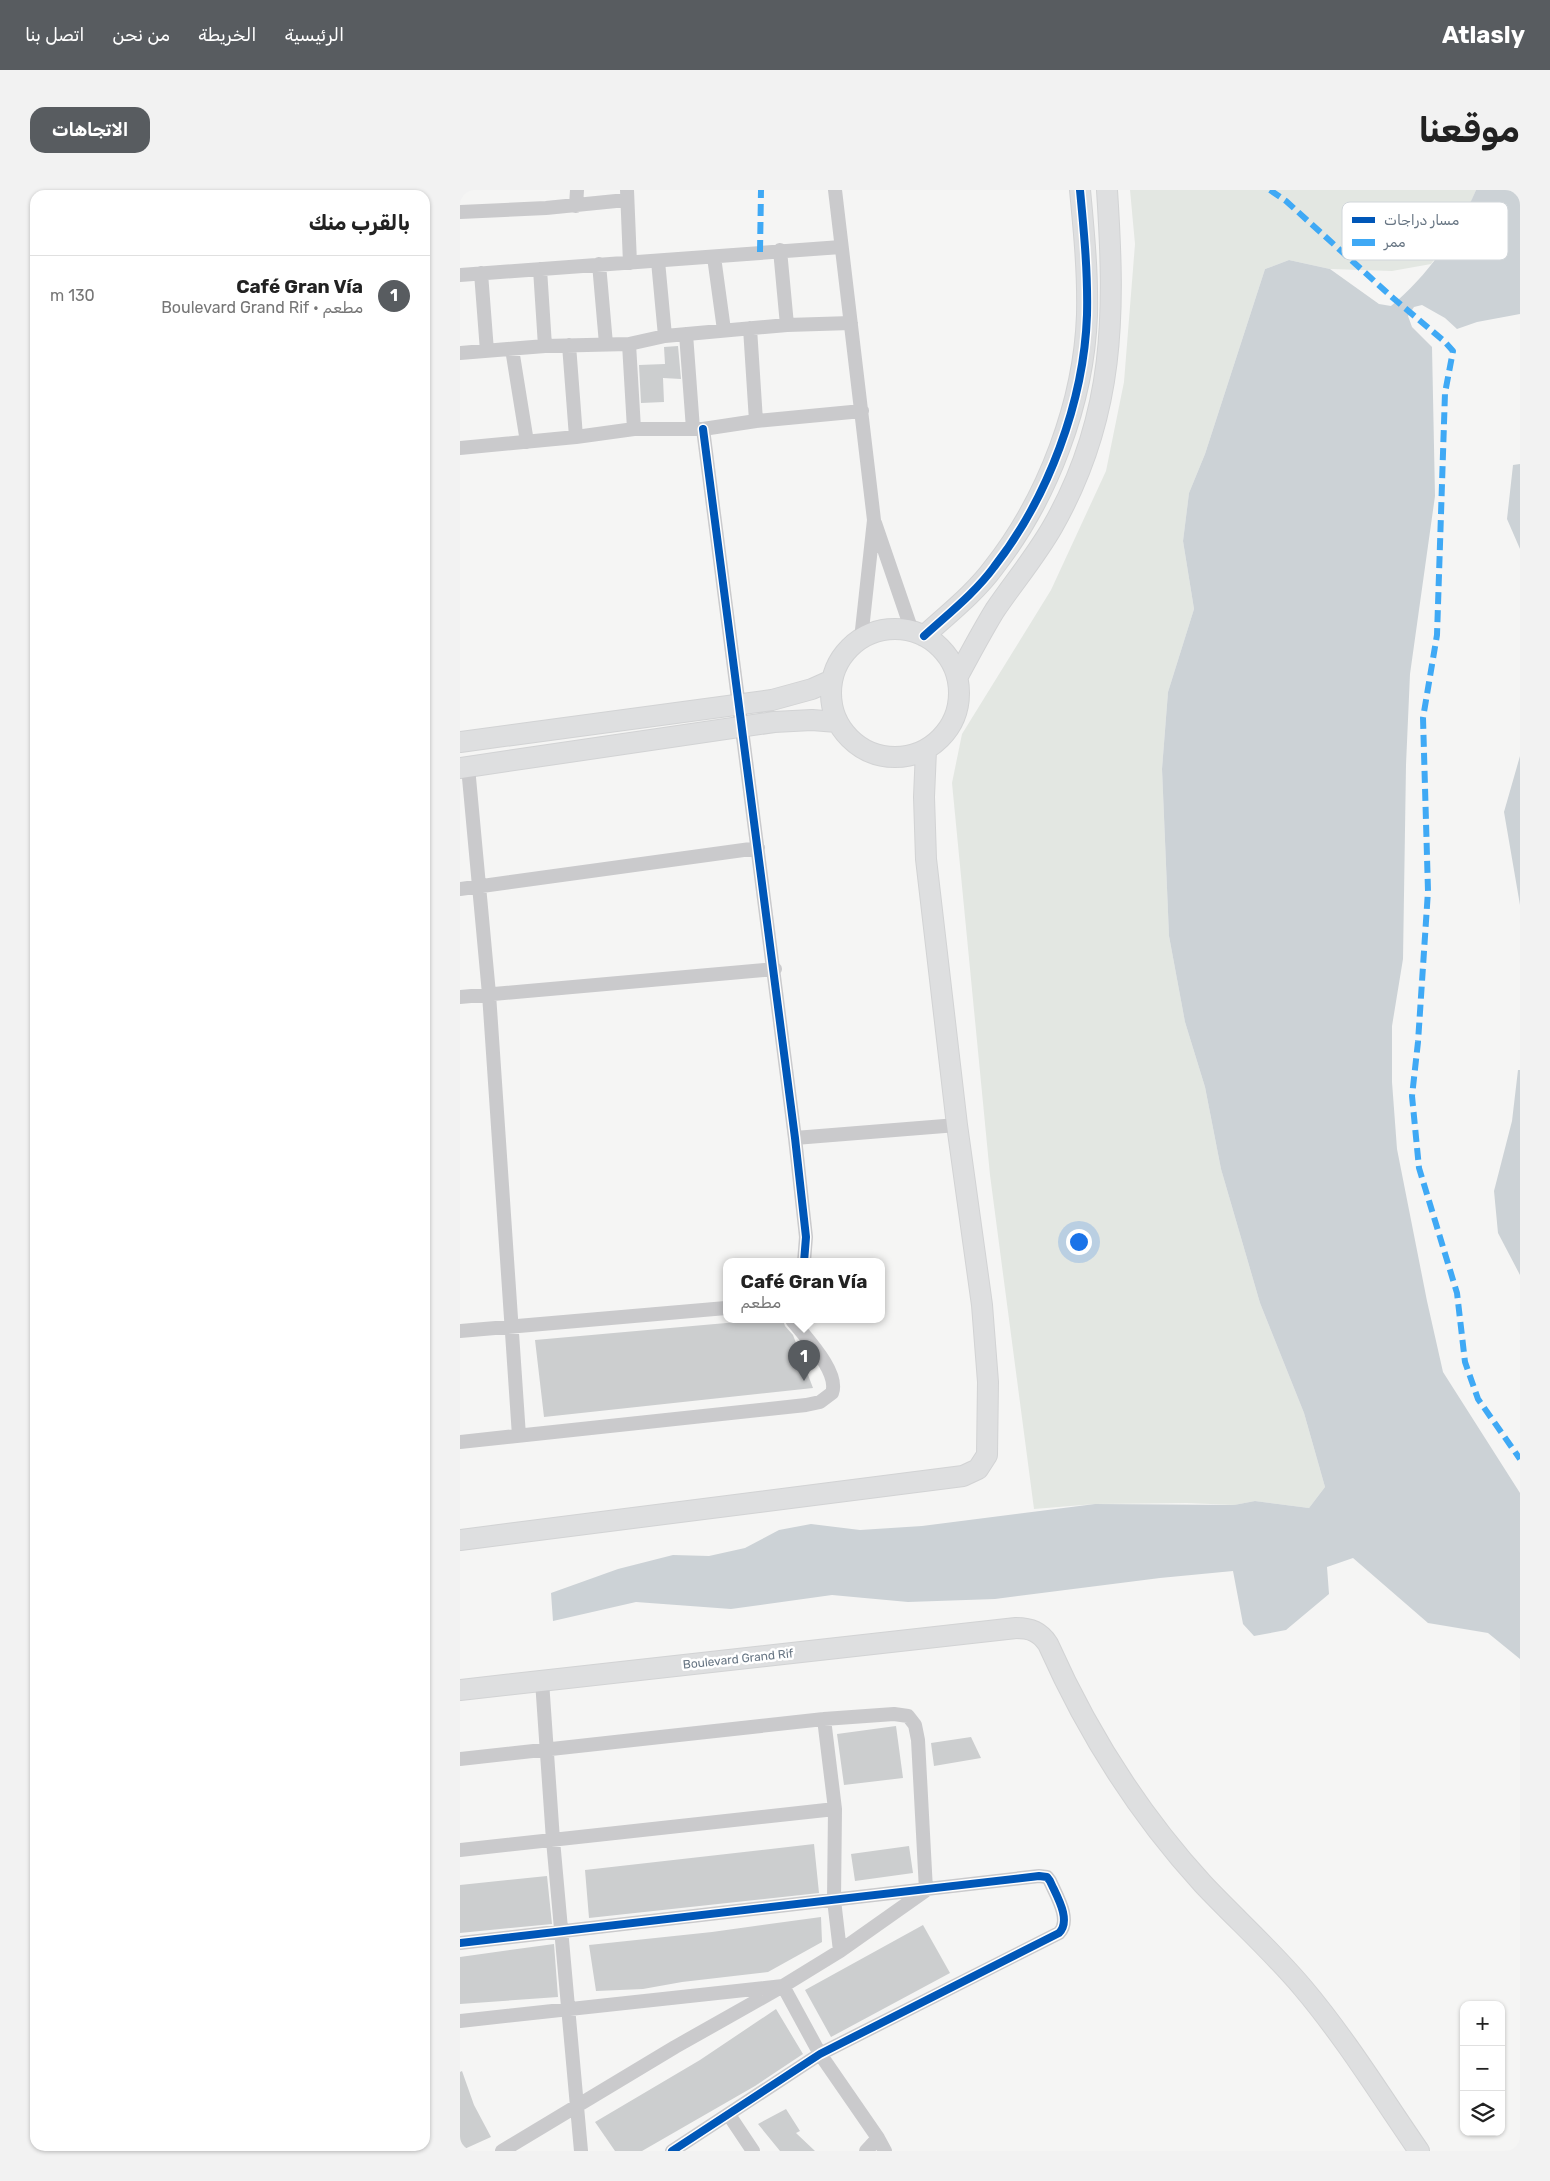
<!DOCTYPE html>
<html lang="ar">
<meta charset="utf-8">
<style>
:root{--surface:#fff;--page:#f2f2f2;--text:#222;--muted:#767676;--line:#e0e0e0;--accent:#585c60}
body{margin:0;font-family:Rubik,"Noto Sans Arabic",sans-serif;background:var(--page);color:var(--text);direction:rtl}
.controls{position:absolute;right:15px;bottom:15px;display:grid;overflow:hidden;border-radius:10px;box-shadow:0 1px 4px #0004}
.controls button{width:45px;height:45px;display:grid;place-items:center;padding:0;border:0;border-bottom:1px solid var(--line);background:var(--surface);color:var(--text);font:25px sans-serif}
.you{position:absolute;left:618px;top:1051px;width:18px;height:18px;margin:-12px;border:4px solid #fff;border-radius:50%;background:#1a73e8;box-shadow:0 0 0 8px #1a73e833}
.badge{display:grid;place-items:center;width:32px;height:32px;border-radius:50%;background:var(--accent);color:#fff;font-size:16px;font-weight:700}
.pin{position:absolute;translate:-50% -41px;filter:drop-shadow(0 1px 2px #0008)}
.pin::after{content:'';position:absolute;top:26px;width:18px;height:15px;background:inherit;clip-path:polygon(0 0,100% 0,50% 100%)}
.popup{position:absolute;left:263px;top:1068px;width:162px;height:65px;box-sizing:border-box;display:grid;place-content:center;border-radius:10px;background:var(--surface);filter:drop-shadow(0 1px 4px #0005);font-size:16px;white-space:nowrap;color:var(--muted)}
.popup b{font-size:19px;color:var(--text)}
.popup::after{content:'';position:absolute;left:50%;top:100%;margin-left:-10px;border:10px solid transparent;border-top-color:var(--surface)}
.list{margin:0;padding:0;list-style:none}
h2{display:flex;justify-content:space-between;align-items:center;height:65px;margin:0;padding:0 20px;font-size:21px}
h2 small{font-size:16px;font-weight:400;color:var(--muted)}
.list li{display:grid;grid-template-columns:32px 1fr auto;gap:15px;align-items:center;box-sizing:border-box;height:80px;padding:0 20px;border-top:1px solid var(--line)}
.list b{display:block;font-size:19px;white-space:nowrap}
.list p{margin:0;font-size:16px;white-space:nowrap;color:var(--muted)}
.list em{font-size:16px;font-style:normal;color:var(--muted)}
.icon{flex:none;width:28px;height:28px;fill:none;stroke:currentColor;stroke-width:2;stroke-linecap:round;stroke-linejoin:round}
.map{position:relative;flex:none;width:1060px;height:1961px;overflow:hidden;direction:ltr;border-radius:15px}
header{display:flex;align-items:center;gap:30px;box-sizing:border-box;height:70px;padding:0 25px;background:var(--accent);color:#fff}
header strong{font-size:24px}
nav{display:flex;gap:28px;margin-inline-start:auto;font-size:18px}
.intro{display:flex;align-items:center;justify-content:space-between;box-sizing:border-box;height:120px;padding:0 30px}
h1{margin:0;font-size:35px}
.button{padding:12px 22px;border-radius:15px;background:var(--accent);color:#fff;font-size:18px;font-weight:700}
main{display:flex;gap:30px;padding:0 30px}
aside{flex:1;background:var(--surface);border-radius:15px;box-shadow:0 1px 4px #0004}
.map>svg:first-child{display:block}
.green{fill:#e3e7e2}
.water{fill:#ccd2d6}
.building{fill:#cccecf}
.lines{fill:none;stroke-linecap:round;stroke-linejoin:round}
.secondary-casing{stroke:#d2d3d4;stroke-width:22}
.street{stroke:#cacacc;stroke-width:14}
.secondary{stroke:#dedfe0;stroke-width:20}
.quiet{stroke:#3fa9f5;stroke-width:6;stroke-dasharray:12 6;stroke-linecap:butt}
.cycleway-casing{stroke:#fff;stroke-width:11}
.cycleway{stroke:#0057b8;stroke-width:8}
.labels{text-anchor:middle;dominant-baseline:central;stroke-width:5;stroke-linejoin:round;paint-order:stroke}
.street-label{font-size:12px;fill:#677583;stroke:#fff}
.key{fill:#fff;stroke:#d1d6da;stroke-width:1}
.key-label{font-size:14px;fill:#677583}
</style>
<header>
<strong>Atlasly</strong>
<nav><a>الرئيسية</a><a>الخريطة</a><a>من نحن</a><a>اتصل بنا</a></nav>
</header>
<div class="intro"><h1>موقعنا</h1><a class="button">الاتجاهات</a></div>
<main>
<div class="map">
<svg width="1060" height="1961" viewBox="0 0 1060 1961">
<rect width="100%" height="100%" fill="#f5f5f4"/>
<path class="green" d="M670 0H1016L1004 28 971 74 932 81 870 79 829 70 805 79 745 264 729 303 723 351 734 419 708 502 702 579 709 746 725 832 745 897 761 979 800 1113 844 1223 865 1297 849 1318 795 1311 774 1315 727 1313 635 1314 574 1319 530 985 492 593 502 544 591 400 646 281 664 192 675 54Z"/>
<path class="water" d="M1016 0H1060V124L1017 132 997 139 985 128 962 115 954 117 948 126 952 137 972 157 975 306 950 484 946 575 943 769 932 836V892L937 959 967 1111 983 1182 1060 1303V1469L1028 1443 968 1433 893 1368 867 1377 869 1404 826 1440 794 1446 783 1434 773 1381 700 1388 535 1409 448 1412 372 1405 271 1419 176 1412 93 1431 91 1403 158 1379 213 1365 249 1366 285 1358 319 1340 351 1334 400 1340 462 1336 635 1314 774 1315 795 1311 849 1318 865 1297 844 1223 800 1113 761 979 745 897 725 832 709 746 702 579 708 502 734 419 723 351 729 303 745 264 805 79 829 70 870 79 919 114 931 116C968 85 997 44 1016 0Z
M1060 274V359L1047 329 1053 275Z
M1060 566V715L1044 622Z
M1058 880H1060V1085L1038 1043 1034 1001 1052 931Z"/>
<path class="building" d="M218 156 221 189 203 188 204 212 181 213 179 175 205 174 204 157Z
M300 1130H323L325 1136 333 1145 353 1198 84 1227 75 1150Z
M436 1536 443 1588 384 1595 377 1544Z
M511 1547 521 1568 474 1576 471 1553Z
M354 1654 359 1703 129 1728 125 1680Z
M449 1656 453 1683 395 1691 391 1664Z
M87 1686 92 1734 0 1743V1695Z
M361 1727 362 1752 308 1782 222 1792 183 1799 136 1801 129 1755 252 1742Z
M463 1735 490 1783 371 1847 345 1800Z
M94 1754 98 1807 0 1814V1767Z
M316 1819 343 1864 295 1896 182 1961H155L135 1932 240 1870Z
M2 1881 14 1915 31 1947 0 1961V1882Z
M326 1919 340 1941 336 1943 355 1961H320L298 1934Z"/>
<g class="lines">
<g class="secondary-casing">
<path id="secondary" d="M371 503a64 64 0 1 1 128 0a64 64 0 1 1-128 0Z
M464 446C488 424 515 403 534 377 588 308 624 212 627 125 628 83 624 42 620 0
M498 486C510 464 522 441 535 420 554 392 576 366 593 336 656 225 655 123 647 0
M0 552 312 510 352 499 372 490
M0 578 314 532 352 530 377 532
M0 1350 503 1286 518 1279 527 1265 528 1192 522 1115 497 935 466 669 464 607 466 560
M0 1500 556 1438C571 1438 580 1442 588 1454 627 1542 678 1623 743 1694 776 1729 812 1761 843 1798 886 1849 921 1906 959 1961"/>
</g>
<path class="street" d="M167 0 170 73
M375 0 414 330 401 449
M116 16 117 0
M0 22 86 18 166 10
M320 60 327 135
M254 67 264 140
M198 71 205 146
M139 74 146 154
M80 79 85 156
M21 83 27 161
M0 85 381 57
M290 138 296 231
M226 144 233 239
M169 154 174 239
M109 155 116 247
M52 159 67 252
M0 163 85 156 169 154 205 146 327 135 391 133
M243 239 335 948 346 1047 344 1072
M0 258 116 247 174 239H243L296 231 402 221
M415 333 452 441
M8 577 29 804 59 1246
M0 699 298 658
M0 807 315 779
M335 948 497 935
M0 1141 266 1118
M0 1252 346 1215 360 1212 372 1203C380 1182 345 1147 332 1130
M82 1491 93 1650 121 1961
M364 1529 375 1619 374 1710 380 1761
M0 1569 364 1529 434 1524 448 1526 455 1535 458 1550 466 1700
M0 1660 375 1619
M0 1753 579 1686 587 1687 590 1691C596 1705 612 1730 599 1743L360 1864 212 1961
M0 1831 323 1796 380 1761 465 1701
M269 1925 293 1961
M42 1961 215 1857 323 1796 360 1864 418 1948 425 1961
M406 1961 418 1948"/>
<use href="#secondary" class="secondary"/>
<path class="quiet" d="M810 0 826 11 933 108 984 151 993 161 985 203 977 445 963 528 968 701 958 852 952 906 959 978 997 1103 1005 1172 1018 1209 1060 1269
M300 62 301 0"/>
<g class="cycleway-casing">
<path id="cycleway" d="M243 239 335 948 346 1047 344 1072
M464 446C488 424 515 403 534 377 588 308 624 212 627 125 628 83 624 42 620 0
M0 1753 579 1686 587 1687 590 1691C596 1705 612 1730 599 1743L360 1864 212 1961"/>
</g>
<use href="#cycleway" class="cycleway"/>
</g>
<g class="labels">
<g class="street-label">
<text transform="translate(278 1469) rotate(-6)">Boulevard Grand Rif</text>
</g>
</g>
<rect x="882" y="12" width="166" height="58" rx="8" class="key"/>
<rect x="892" y="27" width="23" height="6" fill="#0057b8"/>
<rect x="892" y="49" width="23" height="7" fill="#3fa9f5"/>
<g class="key-label">
<text x="924" y="35">مسار دراجات</text>
<text x="924" y="57">ممر</text>
</g>
</svg>
<div class="controls">
<button>+</button>
<button>−</button>
<button><svg class="icon" aria-label="layers" viewBox="0 0 24 24"><path d="M12 4l9 5-9 5-9-5zM3 14l9 5 9-5"/></svg></button>
</div>
<div class="you"></div>
<div class="pin badge" style="left:344px;top:1191px">1</div>
<div class="popup"><b>Café Gran Vía</b>مطعم</div>
</div>
<aside>
<h2>بالقرب منك<small></small></h2>
<ul class="list">
<li><span class="badge">1</span><div><b>Café Gran Vía</b><p>مطعم · Boulevard Grand Rif</p></div><em>130 m</em></li>
</ul>
</aside>
</main>
